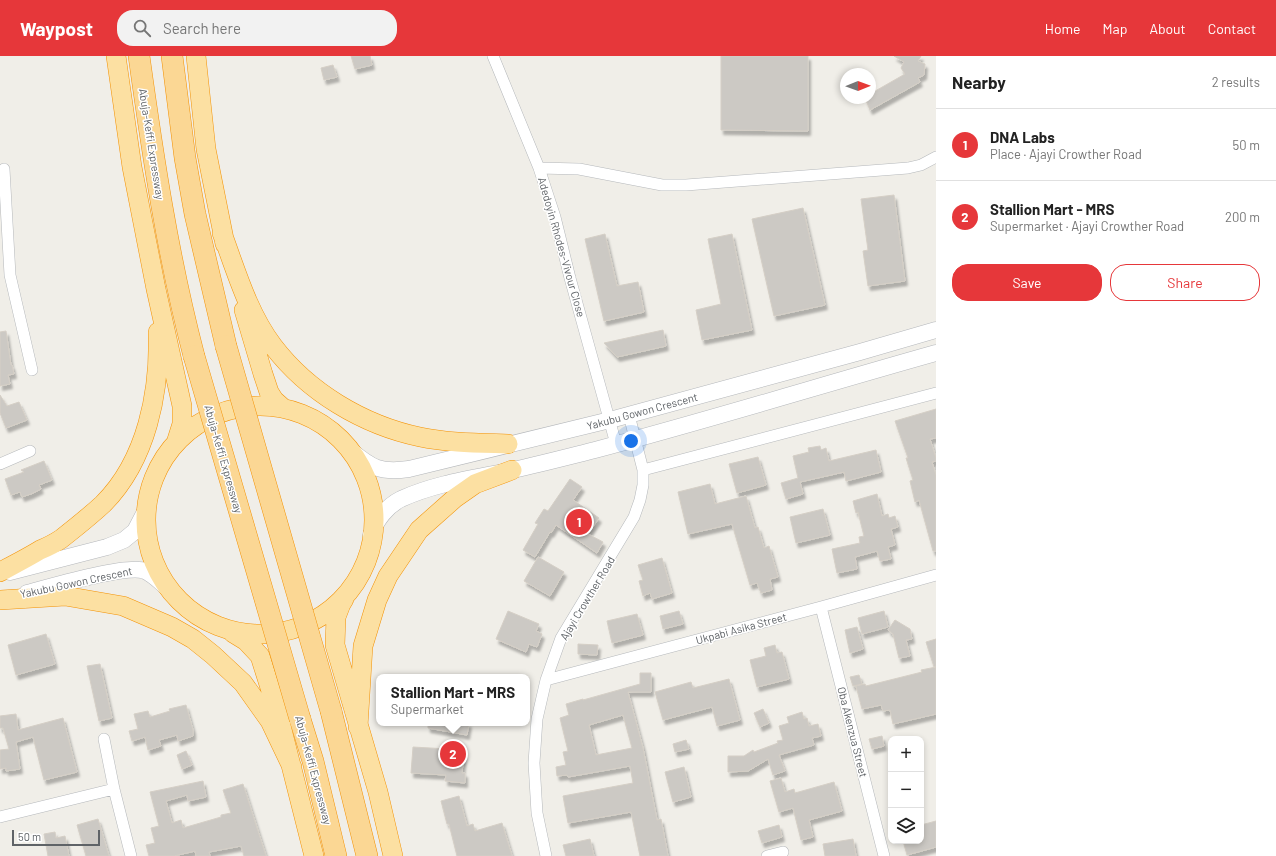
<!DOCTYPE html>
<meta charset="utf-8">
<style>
:root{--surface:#fff;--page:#f2f2f2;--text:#222;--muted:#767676;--line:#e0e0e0;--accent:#e6373a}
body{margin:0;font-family:Barlow,sans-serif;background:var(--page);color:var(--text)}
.controls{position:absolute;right:12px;bottom:12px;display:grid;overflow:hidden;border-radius:8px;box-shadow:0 2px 6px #0003}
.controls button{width:36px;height:36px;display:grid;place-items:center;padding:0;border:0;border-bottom:1px solid var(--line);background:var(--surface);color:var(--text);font:20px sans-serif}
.compass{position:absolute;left:840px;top:12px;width:36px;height:36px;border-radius:50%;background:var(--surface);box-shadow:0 2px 6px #0003;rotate:89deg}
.scale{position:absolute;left:12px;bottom:10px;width:88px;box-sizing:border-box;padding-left:4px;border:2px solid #5f6367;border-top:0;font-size:11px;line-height:14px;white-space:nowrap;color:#5f6367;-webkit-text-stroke:3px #fff;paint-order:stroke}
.you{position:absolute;left:631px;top:385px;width:14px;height:14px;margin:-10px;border:3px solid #fff;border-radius:50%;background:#1a73e8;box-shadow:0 0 0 6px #1a73e833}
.badge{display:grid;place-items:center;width:26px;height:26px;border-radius:50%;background:var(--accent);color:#fff;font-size:13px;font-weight:700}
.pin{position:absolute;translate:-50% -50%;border:2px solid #fff;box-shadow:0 1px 4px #0006}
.popup{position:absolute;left:376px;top:618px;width:154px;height:52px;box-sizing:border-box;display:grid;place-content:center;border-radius:8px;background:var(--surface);filter:drop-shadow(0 1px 3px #0005);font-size:13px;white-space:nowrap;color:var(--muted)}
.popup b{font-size:15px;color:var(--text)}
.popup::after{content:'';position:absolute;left:50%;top:100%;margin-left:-8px;border:8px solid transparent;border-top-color:var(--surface)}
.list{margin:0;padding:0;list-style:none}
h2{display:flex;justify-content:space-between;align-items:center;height:52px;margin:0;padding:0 16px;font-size:17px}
h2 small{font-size:13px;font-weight:400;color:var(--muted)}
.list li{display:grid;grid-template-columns:26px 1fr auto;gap:12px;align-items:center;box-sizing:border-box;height:72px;padding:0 16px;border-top:1px solid var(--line)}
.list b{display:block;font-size:15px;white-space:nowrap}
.list p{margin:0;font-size:13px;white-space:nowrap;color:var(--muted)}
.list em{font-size:13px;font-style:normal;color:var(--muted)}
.actions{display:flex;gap:8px;padding:12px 16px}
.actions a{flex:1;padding:9px 0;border:1px solid var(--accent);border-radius:16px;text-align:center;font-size:14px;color:var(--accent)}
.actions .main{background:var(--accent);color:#fff}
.icon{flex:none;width:22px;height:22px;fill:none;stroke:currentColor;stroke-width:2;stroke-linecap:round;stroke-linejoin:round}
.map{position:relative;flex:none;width:936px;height:800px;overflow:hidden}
header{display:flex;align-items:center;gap:24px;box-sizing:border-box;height:56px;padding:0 20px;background:var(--accent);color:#fff}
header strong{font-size:19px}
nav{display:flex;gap:22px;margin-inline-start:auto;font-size:14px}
.search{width:280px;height:36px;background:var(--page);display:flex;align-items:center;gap:10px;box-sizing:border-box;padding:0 14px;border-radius:16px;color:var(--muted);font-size:15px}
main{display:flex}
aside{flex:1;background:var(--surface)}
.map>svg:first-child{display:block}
.building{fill:#ccc9c4;stroke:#d5cfc6;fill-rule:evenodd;filter:url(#shadow)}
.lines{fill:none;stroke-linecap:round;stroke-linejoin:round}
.minor-casing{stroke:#b5b8bb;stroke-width:12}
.secondary-casing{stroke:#b4b7bb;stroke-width:17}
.trunk-casing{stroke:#f39205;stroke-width:20}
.motorway-casing{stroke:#f39205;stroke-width:22}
.minor{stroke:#fff;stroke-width:11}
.secondary{stroke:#fff;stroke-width:16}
.trunk{stroke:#fce0a2;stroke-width:19}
.motorway{stroke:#fbd794;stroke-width:21}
.motorway-bridge-casing{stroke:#f39205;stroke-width:22;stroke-linecap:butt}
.motorway-bridge{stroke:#fbd794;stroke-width:21}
.labels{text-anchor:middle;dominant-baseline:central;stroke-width:3;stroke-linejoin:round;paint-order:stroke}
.street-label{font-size:11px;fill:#5f6367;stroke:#fff}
</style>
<header>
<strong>Waypost</strong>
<div class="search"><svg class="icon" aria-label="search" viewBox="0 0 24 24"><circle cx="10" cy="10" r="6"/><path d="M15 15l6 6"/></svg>Search here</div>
<nav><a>Home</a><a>Map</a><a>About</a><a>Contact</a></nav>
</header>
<main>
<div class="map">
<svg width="936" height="800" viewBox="0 0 936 800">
<defs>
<filter id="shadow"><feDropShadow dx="2.5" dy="4.5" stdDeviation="1" flood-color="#0004"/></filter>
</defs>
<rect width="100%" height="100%" fill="#f0eee8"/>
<path class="building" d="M351 0H370L372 9 355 13Z
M721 0H808V75L721 74Z
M894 0H921L918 5 925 8 924 19 918 22 920 26 870 54 865 42H870V38L905 18 901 12 904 6Z
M333 9 337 21 324 24 321 12Z
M894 139 905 225 868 230 863 195 868 194 861 143Z
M803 152 825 249 774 260 752 163Z
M605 178 617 230 638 226 644 256 604 265 585 183Z
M732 178 752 274 702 284 696 254 721 248 708 183Z
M663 274 666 290 617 301 604 287Z
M6 275 11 309H12L14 318 8 319 10 328 0 330V276Z
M0 339 7 350 19 346 27 364 6 372 0 357Z
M936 353V382L930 383 936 402V405L932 406 936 419V495H933L919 444 915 446 910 425 913 424 906 402H908L895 365Z
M820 390 821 394 826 392 829 405 876 394 881 416 846 425 844 416 800 426 803 438 786 443 781 427 798 422 793 400 809 396 808 392Z
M758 401 766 429 737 437 729 408Z
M44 405 52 424 39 429 41 433 31 438 22 441 20 436 11 439 5 423 24 416 21 414Z
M570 423 582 431 573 444 599 462 588 478 603 486 597 497 556 469 551 477 550 476 535 501 523 494 538 468 535 467 544 453 548 455Z
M710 428 715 448 746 440 755 472 758 471 764 492 769 490 778 521 770 523 772 534 761 537 757 527 750 529 732 468 688 478 678 436Z
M877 438 882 460 888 458 889 462 895 460 898 471 891 473 895 489 888 491 891 503 880 505 877 495 855 501 857 513 837 517 832 493 860 487 859 481 864 480 858 456 856 457 853 445Z
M823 453 830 479 796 487 790 461Z
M538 501 564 516 550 540 524 525Z
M662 502 672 537 652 543 650 537 643 540 639 525 643 524 638 509Z
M508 555 539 568 536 575 542 578 537 591 529 588 526 596 496 583Z
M679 555 683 568 663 573 660 560Z
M884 555 888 571 862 578 858 562Z
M637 558 643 579 612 587 607 565Z
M895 564 910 573 912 583 906 584 910 600 899 602 893 578 888 574Z
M857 571 863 593 850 597 845 574Z
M46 578 55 608 16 619 8 589Z
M936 583V610L934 611 926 586Z
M578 588 598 589 597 599 578 598Z
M775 589 777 597 782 596 789 623 757 631 750 604 766 600 764 592Z
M100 608 112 662 99 665 87 610Z
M936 611V658L893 668 890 654 883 655 881 649 862 653 856 630 865 628 866 630 922 616 921 614Z
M640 617H651V636H628L643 692 657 764 661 763 668 800H640L631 756 568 767 563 740 633 727 630 710 568 721 567 719 557 720 556 711 566 709 563 696 568 695 560 662 569 659 566 648 583 643V644L640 628ZM623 659 632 692 596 699 589 669Z
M859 619 862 628 853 630 850 621Z
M729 623 740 664 717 670 712 651 663 664 655 636 691 626 693 632Z
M186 649 193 674V680L178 685 177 679 159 684 161 690 148 694 145 681 132 685 129 675 138 673 134 658 148 655 150 661 170 655 169 653Z
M763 653 769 667 760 671 754 657Z
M802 656 804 663 807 662 809 670 818 668 821 680 812 682 814 689 779 699 785 715 773 719 768 703 748 715 728 716V700H744L753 694 754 696 778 687 777 685 783 684 779 670 789 667 787 661Z
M16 658 18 674 63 662 77 716 44 724 33 681 16 686 20 713 6 715V712L0 713V694L9 693 3 672H0V660Z
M428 667H469L467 679 428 672Z
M882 680 884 690 872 693 869 683Z
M686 684 689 693 675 696 673 688Z
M413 691 448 693 447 696 464 697 462 717H465V727L445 725 446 719 411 717Z
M186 695 192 709 182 713 177 699Z
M684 711 691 741 673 746 665 716Z
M781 722 785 736 794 733 795 737 834 726 842 755 809 764 813 781 801 784 793 752 779 756 770 725Z
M203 725 206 741 188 745 187 739 166 745 172 767 181 764 183 772 221 761V759L231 757 223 734 243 728 266 800H244L241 790 209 796 210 800H196L195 795 174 800H149L146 789 155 787 151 772 159 770 150 736Z
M459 740 467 770 473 768 475 775 502 767 512 800H457L449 768H447L441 745Z
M98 763 109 800H86L77 769Z
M936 765V791L907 799 903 785H921V769Z
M779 769 782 781 762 787 758 775Z
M55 776 56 782 65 780 69 800H48L44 778Z
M590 783 594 800H566L563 789Z
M853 783 856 800H825L823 788Z"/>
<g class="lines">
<g class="minor-casing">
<path id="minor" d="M493 0 539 112 555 161 570 222 616 388
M539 112 579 113 662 129H686L908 112 921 109 936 101
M4 113 10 219 32 314
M0 408 30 395
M643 414 936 337
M821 551 884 800
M546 624 821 551 936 519
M104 683 114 733 131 800
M0 761 114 733
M546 800 537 757 534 707 537 663 546 624 561 582 634 461 640 444 643 429V414L629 359
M767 800 783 796"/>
</g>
<g class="secondary-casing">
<path id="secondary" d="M350 394C372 412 380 417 409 413L610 364 860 296 936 274
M371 479C376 464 387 450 401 443 436 427 475 422 513 414 540 408 567 401 595 394 709 364 822 329 936 297
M10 516 107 491 124 484 135 475 147 452
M27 537C49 531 128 508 145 515 154 519 162 528 170 534"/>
</g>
<g class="trunk-casing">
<path id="trunk" d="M116 0 132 111 156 233 182 350V368L176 387
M196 0 206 93 225 188
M222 177C236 215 248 257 273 290 308 336 363 369 420 381 449 387 479 387 508 388
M244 254 263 318 269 336 274 344 283 352
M146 464a114 114 0 1 1 228 0a114 114 0 1 1-228 0Z
M0 516C13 509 27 502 40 494 47 491 55 487 61 483 75 472 90 460 103 448 147 404 160 336 158 276
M344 543 341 548 336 561 335 589 378 736 393 800
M0 544 65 540 123 550 172 571 193 583 213 599 243 627 270 665 292 711
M233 577 246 585 260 600 277 654 314 800
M358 671 363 590 377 544 388 520 419 474 455 442 475 428 512 414"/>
</g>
<g class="motorway-casing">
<path id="motorway" d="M139 0C153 101 168 201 194 300
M172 0 185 102 195 158 226 290
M331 655 367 800
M300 663 313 705 336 800"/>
</g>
<use href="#minor" class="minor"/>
<use href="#secondary" class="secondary"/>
<use href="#trunk" class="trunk"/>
<use href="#motorway" class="motorway"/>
<g class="motorway-bridge-casing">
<path id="motorway-bridge" d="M226 290 331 655
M194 300 300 663"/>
</g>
<use href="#motorway-bridge" class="motorway-bridge"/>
</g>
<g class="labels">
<g class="street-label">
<text transform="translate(152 88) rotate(81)">Abuja-Keffi Expressway</text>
<text transform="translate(562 191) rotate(74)">Adedoyin Rhodes-Vivour Close</text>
<text transform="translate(642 355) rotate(-15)">Yakubu Gowon Crescent</text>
<text transform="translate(224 403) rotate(74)">Abuja-Keffi Expressway</text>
<text transform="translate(76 526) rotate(-12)">Yakubu Gowon Crescent</text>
<text transform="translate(587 542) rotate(-59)">Ajayi Crowther Road</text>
<text transform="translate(741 572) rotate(-15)">Ukpabi Asika Street</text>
<text transform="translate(853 676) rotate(76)">Oba Akenzua Street</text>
<text transform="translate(314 714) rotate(75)">Abuja-Keffi Expressway</text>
</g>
</g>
</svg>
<div class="controls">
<button>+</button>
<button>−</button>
<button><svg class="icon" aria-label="layers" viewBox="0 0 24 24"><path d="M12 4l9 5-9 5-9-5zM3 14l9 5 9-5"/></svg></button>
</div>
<svg class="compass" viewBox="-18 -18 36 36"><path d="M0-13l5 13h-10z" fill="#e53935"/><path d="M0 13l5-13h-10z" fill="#767676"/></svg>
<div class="scale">50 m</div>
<div class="you"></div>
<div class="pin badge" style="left:579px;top:466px">1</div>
<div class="pin badge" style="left:453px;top:698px">2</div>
<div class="popup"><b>Stallion Mart - MRS</b>Supermarket</div>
</div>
<aside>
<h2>Nearby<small>2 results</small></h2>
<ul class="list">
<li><span class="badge">1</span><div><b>DNA Labs</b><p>Place · Ajayi Crowther Road</p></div><em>50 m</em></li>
<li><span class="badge">2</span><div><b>Stallion Mart - MRS</b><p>Supermarket · Ajayi Crowther Road</p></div><em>200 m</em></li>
</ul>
<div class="actions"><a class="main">Save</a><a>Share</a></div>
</aside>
</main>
